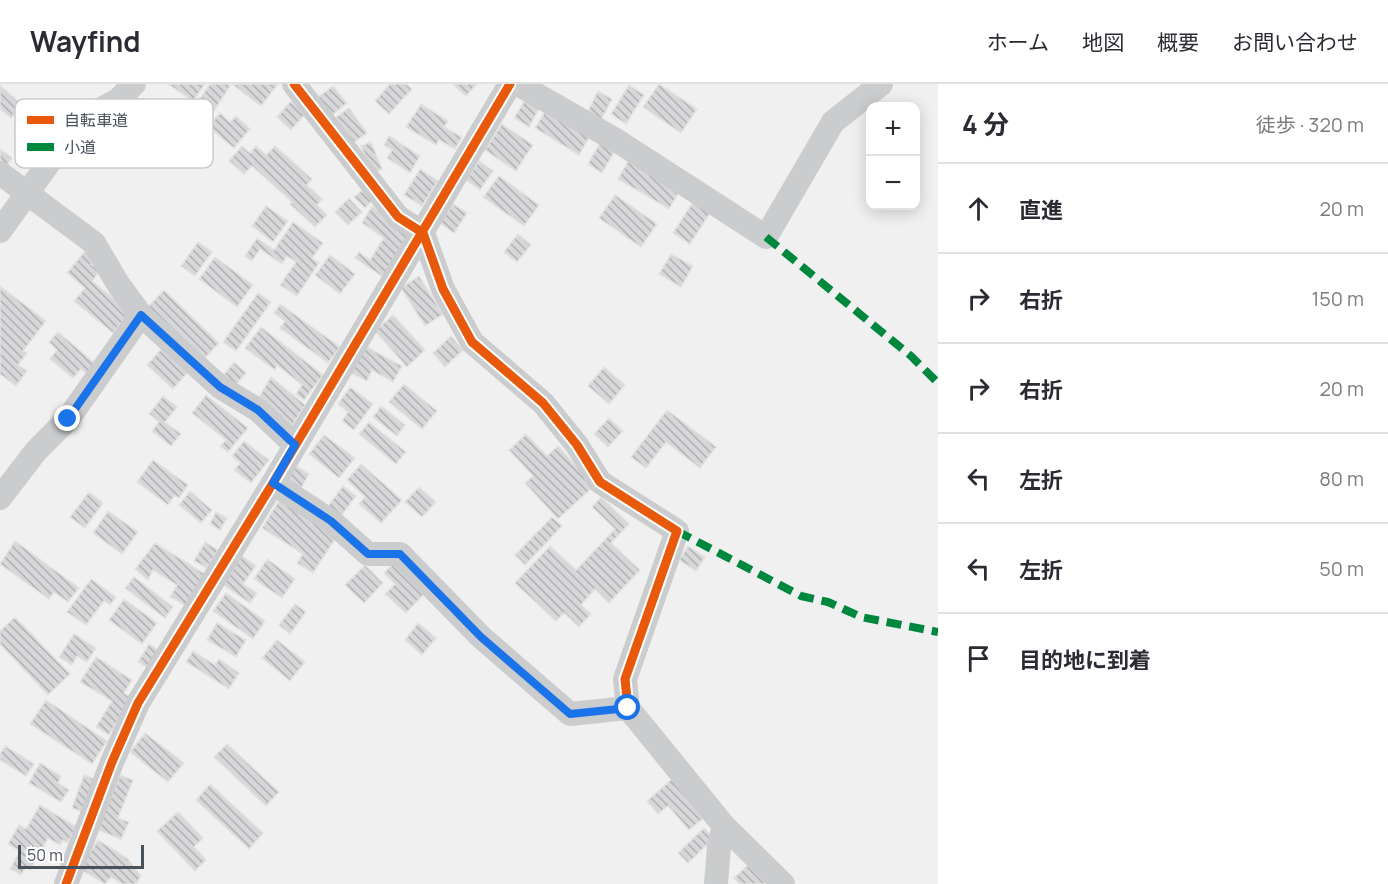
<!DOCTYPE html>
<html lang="ja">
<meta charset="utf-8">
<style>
:root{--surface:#fff;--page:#f7f7f7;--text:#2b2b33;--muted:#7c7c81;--line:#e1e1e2}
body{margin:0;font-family:Manrope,"Noto Sans JP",sans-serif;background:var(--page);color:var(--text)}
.controls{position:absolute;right:18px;top:18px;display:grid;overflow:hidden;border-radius:12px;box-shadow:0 3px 15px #0003}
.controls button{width:54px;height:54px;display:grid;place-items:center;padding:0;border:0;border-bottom:2px solid var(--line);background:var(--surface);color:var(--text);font:30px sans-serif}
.scale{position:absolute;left:18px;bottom:15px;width:126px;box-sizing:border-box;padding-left:6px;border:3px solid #49515b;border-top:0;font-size:16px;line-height:21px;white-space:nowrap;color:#49515b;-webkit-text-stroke:4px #fff;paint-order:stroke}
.stop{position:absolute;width:18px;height:18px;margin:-14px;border:4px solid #1a73e8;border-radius:50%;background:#fff}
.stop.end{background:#1a73e8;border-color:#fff;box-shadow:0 2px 6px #0008}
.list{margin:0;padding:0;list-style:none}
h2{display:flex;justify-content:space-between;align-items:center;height:78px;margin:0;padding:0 24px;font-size:26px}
h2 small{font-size:20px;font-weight:400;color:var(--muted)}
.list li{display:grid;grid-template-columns:39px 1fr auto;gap:18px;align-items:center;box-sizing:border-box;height:90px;padding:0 24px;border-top:2px solid var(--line)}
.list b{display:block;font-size:22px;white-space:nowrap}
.list em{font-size:20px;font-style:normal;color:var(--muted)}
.icon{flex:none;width:33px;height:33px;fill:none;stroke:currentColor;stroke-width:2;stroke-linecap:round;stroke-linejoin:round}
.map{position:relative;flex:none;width:938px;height:800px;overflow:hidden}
header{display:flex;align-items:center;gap:36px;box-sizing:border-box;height:84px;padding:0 30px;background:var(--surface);border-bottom:2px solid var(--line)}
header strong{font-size:28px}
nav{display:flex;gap:33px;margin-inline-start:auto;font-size:21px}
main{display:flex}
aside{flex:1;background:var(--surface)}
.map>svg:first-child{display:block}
.building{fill:url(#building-back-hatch);stroke:#e2e2e3;stroke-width:1.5}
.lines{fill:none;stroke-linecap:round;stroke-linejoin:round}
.minor{stroke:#cbccce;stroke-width:24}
.quiet{stroke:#00873e;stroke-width:8;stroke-dasharray:15 8;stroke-linecap:butt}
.cycleway-casing{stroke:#fff;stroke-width:13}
.cycleway{stroke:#e8590c;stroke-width:9}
.route{stroke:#1a73e8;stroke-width:8}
.key{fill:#fff;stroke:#c8cbce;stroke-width:1.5}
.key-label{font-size:16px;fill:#49515b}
</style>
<header>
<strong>Wayfind</strong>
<nav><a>ホーム</a><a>地図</a><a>概要</a><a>お問い合わせ</a></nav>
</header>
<main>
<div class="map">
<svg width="938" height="800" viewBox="0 0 938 800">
<defs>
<pattern id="building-back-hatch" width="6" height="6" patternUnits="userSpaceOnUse" patternTransform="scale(1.5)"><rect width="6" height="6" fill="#d7d7d9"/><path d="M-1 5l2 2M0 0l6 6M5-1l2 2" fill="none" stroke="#b0b1b3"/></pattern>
</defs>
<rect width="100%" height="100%" fill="#f1f0f0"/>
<path class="building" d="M168 0H205L193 17Z
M210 0H227L230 2 214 27 199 16Z
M232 0H278L261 22Z
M390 0H406L412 5 389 30 375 17Z
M453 0H477L466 12Z
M659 0 697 25 681 49 643 23Z
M0 1 22 21 11 34 0 25Z
M629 1 644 11 626 40 611 30Z
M333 2 347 19 331 32 317 14Z
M598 7 612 15 601 36 587 29Z
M527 13 541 21 529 43 514 34Z
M291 17 305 30 291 46 277 33Z
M421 20 448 37 444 43 462 53 455 65 439 56 436 61 406 43Z
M349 24 367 49 353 59 335 34Z
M547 24 591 50 579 71 535 44Z
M29 26 59 50 43 69 14 45Z
M220 29 230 38 236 32 250 45 234 64 208 43Z
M502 40 533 61 516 87 485 66Z
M389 52 420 72 410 89 387 74 392 66 384 61Z
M371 58 382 85 373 89 361 62Z
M600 59 615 67 602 89 588 80Z
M242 62 250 69 256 62 266 71 275 62 312 95 307 101 322 115 317 121 327 131 315 143 290 120 292 118 252 82 244 90 229 77Z
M0 65 12 74 5 84 0 80Z
M630 74 681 104 669 125 618 95Z
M479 77 493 87 480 106 466 96Z
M420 85 438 97 422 122 404 111Z
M499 92 539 121 524 142 483 113Z
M365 104 375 114 365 124 354 113Z
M615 111 657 140 641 163 599 134Z
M349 114 362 128 348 141 335 128Z
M695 115 712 126 690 160 673 149Z
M453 120 467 129 454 149 440 139Z
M266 122 288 137 273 158 252 142Z
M372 122 413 149 383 193 355 174 359 168 370 176 384 154 362 139Z
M293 138 323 159 312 174 319 179 297 212 280 201 296 178 287 172 282 180 260 165 252 177 245 172 257 154 274 166Z
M518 150 531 161 517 178 504 168Z
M198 158 212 168 195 192 181 182Z
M85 167 95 175 91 180 100 187 92 197 130 228 113 249 74 217 85 204 67 189Z
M671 170 693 182 681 203 659 190Z
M330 171 355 190 340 210 315 191Z
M215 173 253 201 237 223 199 195Z
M419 192 443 230 425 242 401 204Z
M0 202 46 237 23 267 27 269 18 281 27 287 16 302 0 290Z
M164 206 219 259 202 277 147 224Z
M258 209 271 218 236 267 223 258Z
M280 220 340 263 328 279 280 244 285 237 274 229Z
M393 231 425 266 407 283 375 247Z
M261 243 323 291 304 316 296 310 302 301 277 281 275 286 245 264Z
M58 248 97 281 88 291 81 285 73 294 50 275 57 266 49 258Z
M451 252 463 266 445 283 433 269Z
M365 262 402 282 393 298 372 286 367 297 351 289Z
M163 263 189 287 173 305 147 281Z
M234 278 246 289 234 303 222 293Z
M604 283 625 301 609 320 588 302Z
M271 293 305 321 292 342 259 313Z
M404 300 437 327 422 345 389 318Z
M350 303 373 320 354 346 342 337 348 328 338 320Z
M206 311 248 344 228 368 220 362 226 356 192 329Z
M163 312 177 323 165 338 181 350 171 362 152 347 159 338 149 330Z
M381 322 405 341 397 352 373 333Z
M667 326 716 363 700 384 666 358 646 384 631 373Z
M609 334 623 347 608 363 594 350Z
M369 338 406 368 396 380 359 350Z
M526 350 547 372 558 362 594 402 558 435 525 399 533 392 509 366Z
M324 351 355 374 339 394 309 370Z
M244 357 269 376 251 399 234 386 240 379 232 372Z
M153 376 188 401 179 414 175 411 168 421 137 398Z
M361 380 402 416 381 439 359 420 365 413 347 396Z
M296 382 309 390 300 406 286 397Z
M343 402 356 412 341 432 328 422Z
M419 403 436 418 422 433 405 418Z
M190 407 212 426 201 439 179 421Z
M89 408 103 419 85 444 70 433Z
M601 413 629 440 611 459 640 486 609 519 595 505 581 521 591 530 579 543 564 529 556 537 515 499 550 462 576 486 615 445 592 423Z
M280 415 337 452 313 489 297 479 303 470 262 444Z
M108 427 138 448 122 470 93 449Z
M216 428 227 434 220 446 210 440Z
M552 433 562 442 525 481 515 471Z
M15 457 79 504 68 518 54 508 49 515 0 480Z
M205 458 218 466 207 484 194 477Z
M155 459 205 490 186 522 170 513 177 501 153 486 148 496 135 485Z
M688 462 705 473 696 487 679 476Z
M242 472 256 482 243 500 257 509 250 519 222 500Z
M267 475 295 495 282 514 254 495Z
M393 480 424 510 406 529 385 510 395 500 384 489Z
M365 481 383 499 364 519 345 501Z
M134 493 173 523 165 534 125 504Z
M91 495 116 513 110 521 104 517 86 541 67 528Z
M226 509 265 537 253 555 213 527Z
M124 515 157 539 142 560 109 536Z
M295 520 306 528 290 550 279 541Z
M15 533 70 590 48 611 0 560V547Z
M217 539 246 556 236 573 207 556Z
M418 539 436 554 422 571 405 556Z
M74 550 96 564 87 578 77 572 72 581 59 573Z
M277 556 305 578 290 597 262 574Z
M149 560 158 566 148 584 138 578Z
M193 567 215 581 219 575 239 589 229 605 186 578Z
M96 573 132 596 124 609 131 614 109 651 96 643 112 617 80 598Z
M46 616 107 657 92 680 30 640Z
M145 649 184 679 168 698 130 668Z
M227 660 279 708 266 722 214 673Z
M5 662 34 680 26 692 0 676V670Z
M40 679 61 692 58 699 69 706 61 718 29 699Z
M84 691 95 695 83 728 72 724Z
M120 691 133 696 118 734 129 738 121 755 98 746Z
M672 695 705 733 689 746 668 722 658 730 647 717Z
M210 700 263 749 249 765 196 716Z
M40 721 77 743 67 759 63 756 60 761 48 754 30 786 26 783 21 791 10 785 20 767 8 760 19 741 26 745Z
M178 728 203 754 194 763 206 776 195 787 157 747Z
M704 744 714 754 688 779 678 769Z
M98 756 127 774 141 792 136 800H122L111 793 105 800 80 785Z
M748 781 766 800H740L734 794Z"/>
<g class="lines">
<path class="minor" d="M294 0 398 133 423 149 443 205 472 258 543 319 577 361 600 398 677 447 625 595 628 624
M518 0 619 58 766 153 833 38 881 0
M0 89 94 159 118 200 141 231 220 303 258 326 295 361
M0 147 79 37 118 16 134 0
M273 399 331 437 368 470H400L481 553 570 630 628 624 724 742 783 800
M0 414 36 367 68 335 141 231
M66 800 112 678 138 619 273 399 510 0
M716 800 719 762 724 742"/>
<path class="quiet" d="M766 153 911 272 938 299
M677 447 801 512 828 518 861 533 938 548"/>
<g class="cycleway-casing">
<path id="cycleway" d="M294 0 398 133 423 149 443 205 472 258 543 319 577 361 600 398 677 447 625 595 628 624
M66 800 112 678 138 619 273 399 510 0"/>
</g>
<use href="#cycleway" class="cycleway"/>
</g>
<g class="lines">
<path class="route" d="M68 335 141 231 220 303 258 326 295 361 273 399 331 437 368 470H400L481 553 570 630 628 624"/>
</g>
<rect x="15" y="15" width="198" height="69" rx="9" class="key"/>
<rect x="27" y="32" width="27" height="8" fill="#e8590c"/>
<rect x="27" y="59" width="27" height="8" fill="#00873e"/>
<g class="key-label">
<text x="64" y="42">自転車道</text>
<text x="64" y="69">小道</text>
</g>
</svg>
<div class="controls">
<button>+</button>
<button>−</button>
</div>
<div class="scale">50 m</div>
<div class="stop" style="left:628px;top:624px"></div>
<div class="stop end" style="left:68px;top:335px"></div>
</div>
<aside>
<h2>4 分<small>徒歩 · 320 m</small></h2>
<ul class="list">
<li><svg class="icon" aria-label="ahead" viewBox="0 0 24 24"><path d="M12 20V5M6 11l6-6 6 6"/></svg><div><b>直進</b></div><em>20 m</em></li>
<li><svg class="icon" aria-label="right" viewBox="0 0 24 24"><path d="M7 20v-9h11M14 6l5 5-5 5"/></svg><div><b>右折</b></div><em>150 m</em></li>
<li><svg class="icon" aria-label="right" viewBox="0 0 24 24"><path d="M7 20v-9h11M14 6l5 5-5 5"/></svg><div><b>右折</b></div><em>20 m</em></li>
<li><svg class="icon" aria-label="left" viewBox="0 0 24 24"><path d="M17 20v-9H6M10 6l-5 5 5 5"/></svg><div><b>左折</b></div><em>80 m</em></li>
<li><svg class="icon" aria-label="left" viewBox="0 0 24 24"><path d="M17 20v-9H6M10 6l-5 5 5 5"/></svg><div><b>左折</b></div><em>50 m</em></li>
<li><svg class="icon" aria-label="arrive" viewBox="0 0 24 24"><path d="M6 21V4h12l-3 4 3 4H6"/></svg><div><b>目的地に到着</b></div></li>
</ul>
</aside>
</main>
